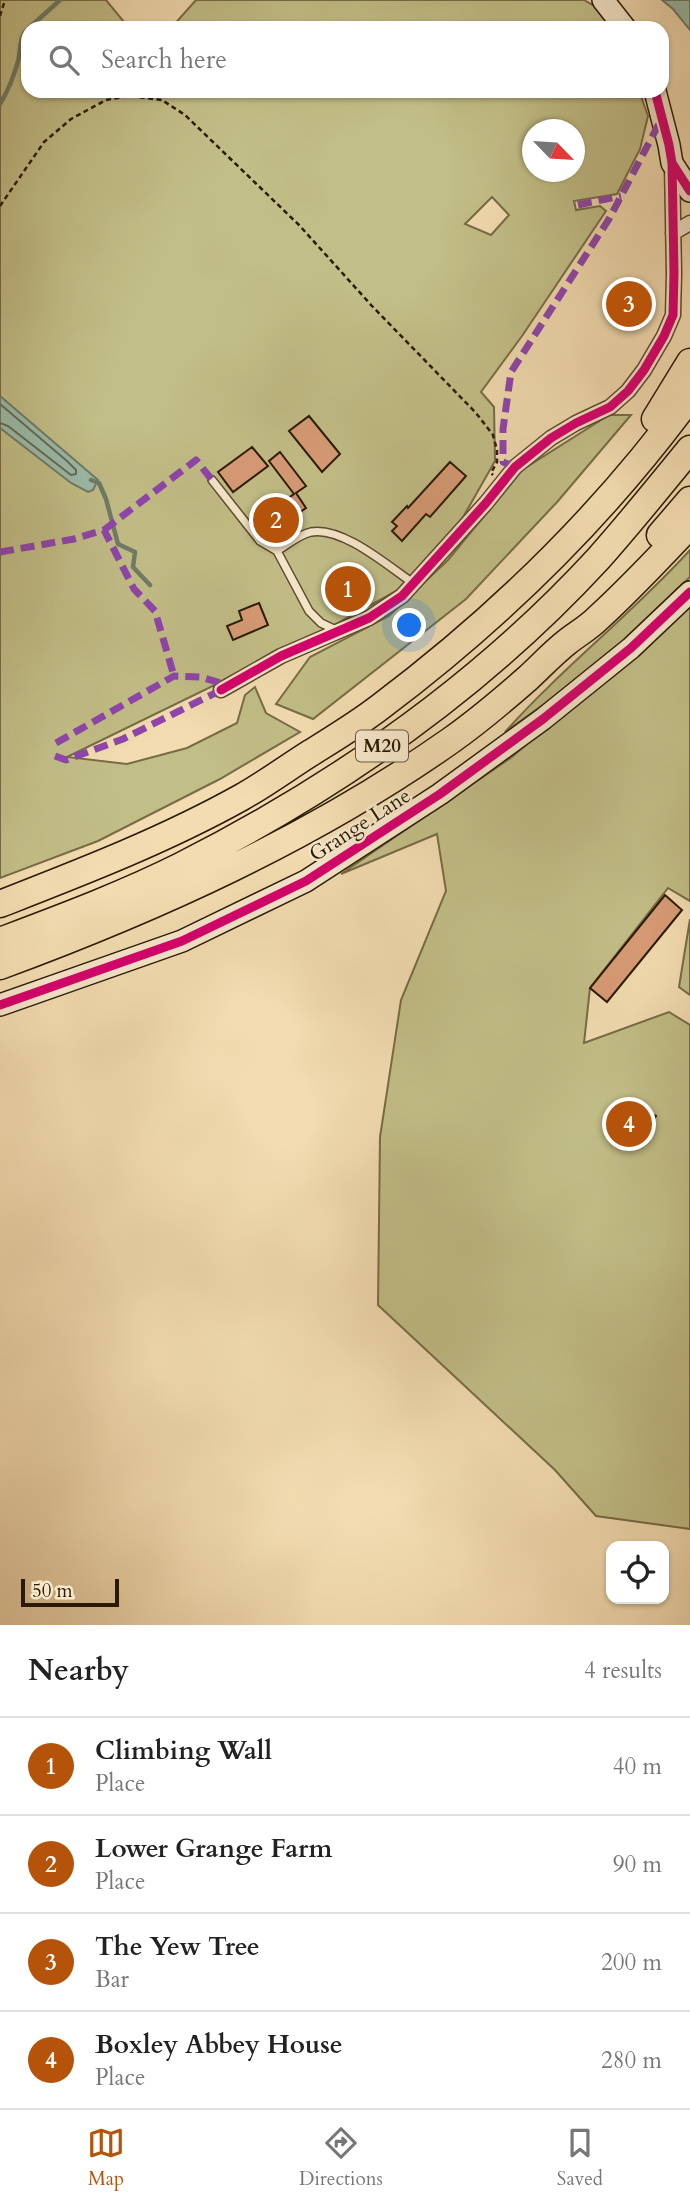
<!DOCTYPE html>
<style>
:root{--surface:#fff;--page:#f6f6f6;--text:#222;--muted:#767676;--line:#e0e0e0;--accent:#b45309}
body{margin:0;font-family:Cardo,serif;background:var(--page);color:var(--text)}
.controls{position:absolute;right:21px;bottom:21px;display:grid;overflow:hidden;border-radius:14px;box-shadow:0 2px 5px #0004}
.controls button{width:63px;height:63px;display:grid;place-items:center;padding:0;border:0;border-bottom:2px solid var(--line);background:var(--surface);color:var(--text);font:35px sans-serif}
.compass{position:absolute;left:522px;top:119px;width:63px;height:63px;border-radius:50%;background:var(--surface);box-shadow:0 2px 5px #0004;rotate:115deg}
.scale{position:absolute;left:21px;bottom:18px;width:98px;box-sizing:border-box;padding-left:7px;border:4px solid #2a1a03;border-top:0;font-size:19px;line-height:24px;white-space:nowrap;color:#2a1a03;-webkit-text-stroke:5px #f7e8cc;paint-order:stroke}
.you{position:absolute;left:410px;top:626px;width:24px;height:24px;margin:-18px;border:5px solid #fff;border-radius:50%;background:#1a73e8;box-shadow:0 0 0 10px #1a73e833}
.badge{display:grid;place-items:center;width:46px;height:46px;border-radius:50%;background:var(--accent);color:#fff;font-size:23px;font-weight:700}
.pin{position:absolute;translate:-50% -50%;border:4px solid #fff;box-shadow:0 2px 7px #0006}
.list{margin:0;padding:0;list-style:none}
h2{display:flex;justify-content:space-between;align-items:center;height:91px;margin:0;padding:0 28px;font-size:30px}
h2 small{font-size:23px;font-weight:400;color:var(--muted)}
.list li{display:grid;grid-template-columns:46px 1fr auto;gap:21px;align-items:center;box-sizing:border-box;height:98px;padding:0 28px;border-top:2px solid var(--line)}
.list b{display:block;font-size:26px;white-space:nowrap}
.list p{margin:0;font-size:23px;white-space:nowrap;color:var(--muted)}
.list em{font-size:23px;font-style:normal;color:var(--muted)}
.icon{flex:none;width:38px;height:38px;fill:none;stroke:currentColor;stroke-width:2;stroke-linecap:round;stroke-linejoin:round}
.map{position:relative;flex:none;width:690px;height:1625px;overflow:hidden}
.search{position:absolute;background:var(--surface);box-shadow:0 2px 5px #0004;left:21px;right:21px;top:21px;height:77px;display:flex;align-items:center;gap:18px;box-sizing:border-box;padding:0 24px;border-radius:21px;color:var(--muted);font-size:26px}
.sheet{height:483px;background:var(--surface)}
nav{display:flex;justify-content:space-around;align-items:center;box-sizing:border-box;height:98px;border-top:2px solid var(--line);background:var(--surface);font-size:19px;color:var(--muted)}
nav a{display:grid;justify-items:center;gap:4px}
nav .on{color:var(--accent)}
.map>svg:first-child{display:block}
.green{fill:#c2be87;stroke:#766c45;stroke-width:2;fill-rule:evenodd}
.water{fill:#9bbcaa;stroke:#6e7b67;stroke-width:2}
.lines{fill:none;stroke-linecap:round;stroke-linejoin:round}
.shore{stroke:#626b56;stroke-width:2}
.stream{stroke:#6e7b67;stroke-width:4.5}
.building{fill:#d89c77;stroke:#2a1a03;stroke-width:2}
.lane-casing{stroke:#5c4a2e;stroke-width:10}
.street-casing{stroke:#5c4a2e;stroke-width:17}
.secondary-casing{stroke:#2a1a03;stroke-width:24}
.highway-casing{stroke:#2a1a03;stroke-width:29}
.path{stroke:#2a1a03;stroke-width:2.5;stroke-dasharray:5 3.5;stroke-linecap:butt}
.lane{stroke:#f7e8cc;stroke-width:7}
.street{stroke:#f7e8cc;stroke-width:14}
.secondary{stroke:#f7e8cc;stroke-width:21}
.highway{stroke:#f3dcb1;stroke-width:26}
.quiet{stroke:#8e44ad;stroke-width:7;stroke-dasharray:14 7;stroke-linecap:butt}
.cycleway-casing{stroke:#f7e8cc;stroke-width:13}
.cycleway{stroke:#d6006c;stroke-width:9}
.labels{text-anchor:middle;dominant-baseline:central;stroke-width:5;stroke-linejoin:round;paint-order:stroke}
.shield{fill:#f7e8cc;stroke:#68583f;stroke-width:2}
.shield-label{font-size:19px;font-weight:bold;fill:#2a1a03}
.street-label{font-size:21px;fill:#2a1a03;stroke:#f7e8cc}
</style>
<div class="map">
<svg width="690" height="1625" viewBox="0 0 690 1625">
<rect width="100%" height="100%" fill="#f3dcb1"/>
<filter id="stains"><feTurbulence type="fractalNoise" baseFrequency=".00286" numOctaves="4"/><feColorMatrix values="0 0 0 0 .2 0 0 0 0 .09 0 0 0 0 .02 0 0 0 .5 -.17"/></filter>
<radialGradient id="worn" r=".72"><stop offset=".6" stop-color="#630" stop-opacity="0"/><stop offset="1" stop-color="#630" stop-opacity=".3"/></radialGradient>
<path class="green" d="M0 0H106L129 28H28V91H639L648 116 640 149 617 194 574 201 576 210 600 206 606 211 522 336 481 392 494 407 495 461 462 519 400 589 307 640 67 757 127 764 187 748 237 723 245 695 255 687 266 713 300 732 220 779 98 841 0 878ZM532 130H574V172H532ZM492 197 509 215 491 235 465 224Z
M196 0H584L603 11 612 28H171Z
M609 415H631L558 501 466 599 313 719 276 704 310 657 389 616 448 560 522 470Z
M690 550V577L599 665 505 732C563 667 632 614 690 550Z
M690 603V901L668 888 590 988 584 1043 669 1012 690 1025V1529L596 1516 555 1470 378 1305 380 1137 401 1000 446 891 437 834 341 874 512 757Z
M690 919V995L679 987Z"/>
<path class="water" d="M662 0H690V30L673 9Z
M0 396 98 480 93 490 88 492 71 483 0 428Z"/>
<g class="lines">
<path class="shore" d="M0 404 67 461 76 470V474L71 475 8 426 0 423"/>
<path class="stream" d="M29 28 60 0
M0 104C8 91 14 76 18 61 21 50 19 36 28 29
M91 480 99 483 106 499 118 544 135 552 133 567 150 585"/>
</g>
<path class="building" d="M309 416 340 454 322 472 289 431Z
M252 447 268 466 233 492 218 472Z
M280 452 306 486 296 493 306 508 293 517 297 524 272 541 264 536 253 523 294 494 269 461Z
M450 462 466 476 430 517 426 514 402 541 392 531 397 526 392 522 407 506 408 508Z
M360 570 371 589 335 608 325 589Z
M259 603 268 625 233 640 227 626 242 620 239 611Z
M665 895 682 910 607 1002 590 988Z
M634 1105 656 1116 644 1137 623 1127 620 1134 605 1127 612 1113 626 1120Z"/>
<g class="lines">
<g class="lane-casing">
<path id="lane" d="M212 480 260 541 277 551 309 611 321 623 336 630
M277 551C287 545 298 535 311 532 342 526 388 566 413 583"/>
</g>
<g class="street-casing">
<path id="street" d="M673 233 690 223
M221 690 281 656 369 618 402 596 486 503 515 467 551 438 576 423 610 407 628 391 644 370 664 336 673 315 674 273 672 164"/>
</g>
<g class="secondary-casing">
<path id="secondary" d="M603 0 625 28
M655 91 669 145 672 163 690 191
M0 1005 182 941 306 881 440 794 543 719 631 648 690 592"/>
</g>
<g class="highway-casing">
<path id="highway" d="M655 419 690 362
M660 535 690 500
M0 904C82 872 165 840 242 797 265 784 287 768 309 754 333 739 358 724 380 707 497 619 603 516 690 397
M0 941C61 918 123 895 181 866 335 788 481 686 598 559 630 523 660 486 690 449
M0 966C157 908 312 838 450 741 477 722 503 700 528 678 541 666 553 653 567 642 577 634 588 628 597 619 629 590 660 557 690 525"/>
</g>
<path class="path" d="M0 16 5 0
M0 206 44 142 71 119 106 100 129 96 162 100 185 115 299 225 372 306 476 413 493 435 497 450V462L491 473 493 475"/>
<use href="#lane" class="lane"/>
<use href="#street" class="street"/>
<use href="#secondary" class="secondary"/>
<use href="#highway" class="highway"/>
<path class="quiet" d="M578 205 621 196
M515 467 503 462V429L511 372 609 219 662 118
M104 530 196 460 212 480
M0 552 74 539 104 530 134 589 155 611 174 676
M56 743 174 676 201 677 230 686
M55 756 66 760 123 739 221 690"/>
<g class="cycleway-casing">
<path id="cycleway" d="M655 91 669 145 672 163 690 191
M221 690 281 656 369 618 402 596 486 503 515 467 551 438 576 423 610 407 628 391 644 370 664 336 673 315 674 273 672 163
M0 1005 182 941 306 881 440 794 543 719 631 648 690 592"/>
</g>
<use href="#cycleway" class="cycleway"/>
</g>
<g class="labels">
<rect class="shield" x="356" y="730.5" width="52" height="31" rx="5"/>
<g class="shield-label">
<text x="382" y="746">M20</text>
</g>
<g class="street-label">
<text transform="translate(360 825) rotate(-33)">Grange Lane</text>
</g>
</g>
<rect width="100%" height="100%" filter="url(#stains)"/>
<rect width="100%" height="100%" fill="url(#worn)"/>
</svg>
<div class="controls">
<button><svg class="icon" aria-label="locate" viewBox="0 0 24 24"><circle cx="12" cy="12" r="6"/><path d="M12 2v4M12 18v4M2 12h4M18 12h4"/></svg></button>
</div>
<svg class="compass" viewBox="-18 -18 36 36"><path d="M0-13l5 13h-10z" fill="#e53935"/><path d="M0 13l5-13h-10z" fill="#767676"/></svg>
<div class="scale">50 m</div>
<div class="you"></div>
<div class="pin badge" style="left:348px;top:589px">1</div>
<div class="pin badge" style="left:276px;top:520px">2</div>
<div class="pin badge" style="left:629px;top:304px">3</div>
<div class="pin badge" style="left:629px;top:1124px">4</div>
<div class="search"><svg class="icon" aria-label="search" viewBox="0 0 24 24"><circle cx="10" cy="10" r="6"/><path d="M15 15l6 6"/></svg>Search here</div>
</div>
<section class="sheet">
<h2>Nearby<small>4 results</small></h2>
<ul class="list">
<li><span class="badge">1</span><div><b>Climbing Wall</b><p>Place</p></div><em>40 m</em></li>
<li><span class="badge">2</span><div><b>Lower Grange Farm</b><p>Place</p></div><em>90 m</em></li>
<li><span class="badge">3</span><div><b>The Yew Tree</b><p>Bar</p></div><em>200 m</em></li>
<li><span class="badge">4</span><div><b>Boxley Abbey House</b><p>Place</p></div><em>280 m</em></li>
</ul>
</section>
<nav>
<a class="on"><svg class="icon" aria-label="map" viewBox="0 0 24 24"><path d="M3 6l6-2 6 2 6-2v14l-6 2-6-2-6 2zM9 4v14M15 6v14"/></svg>Map</a>
<a><svg class="icon" aria-label="directions" viewBox="0 0 24 24"><path d="M12 3l9 9-9 9-9-9zM9 14v-3h6M13 9l2 2-2 2"/></svg>Directions</a>
<a><svg class="icon" aria-label="saved" viewBox="0 0 24 24"><path d="M7 4h10v16l-5-4-5 4z"/></svg>Saved</a>
</nav>
